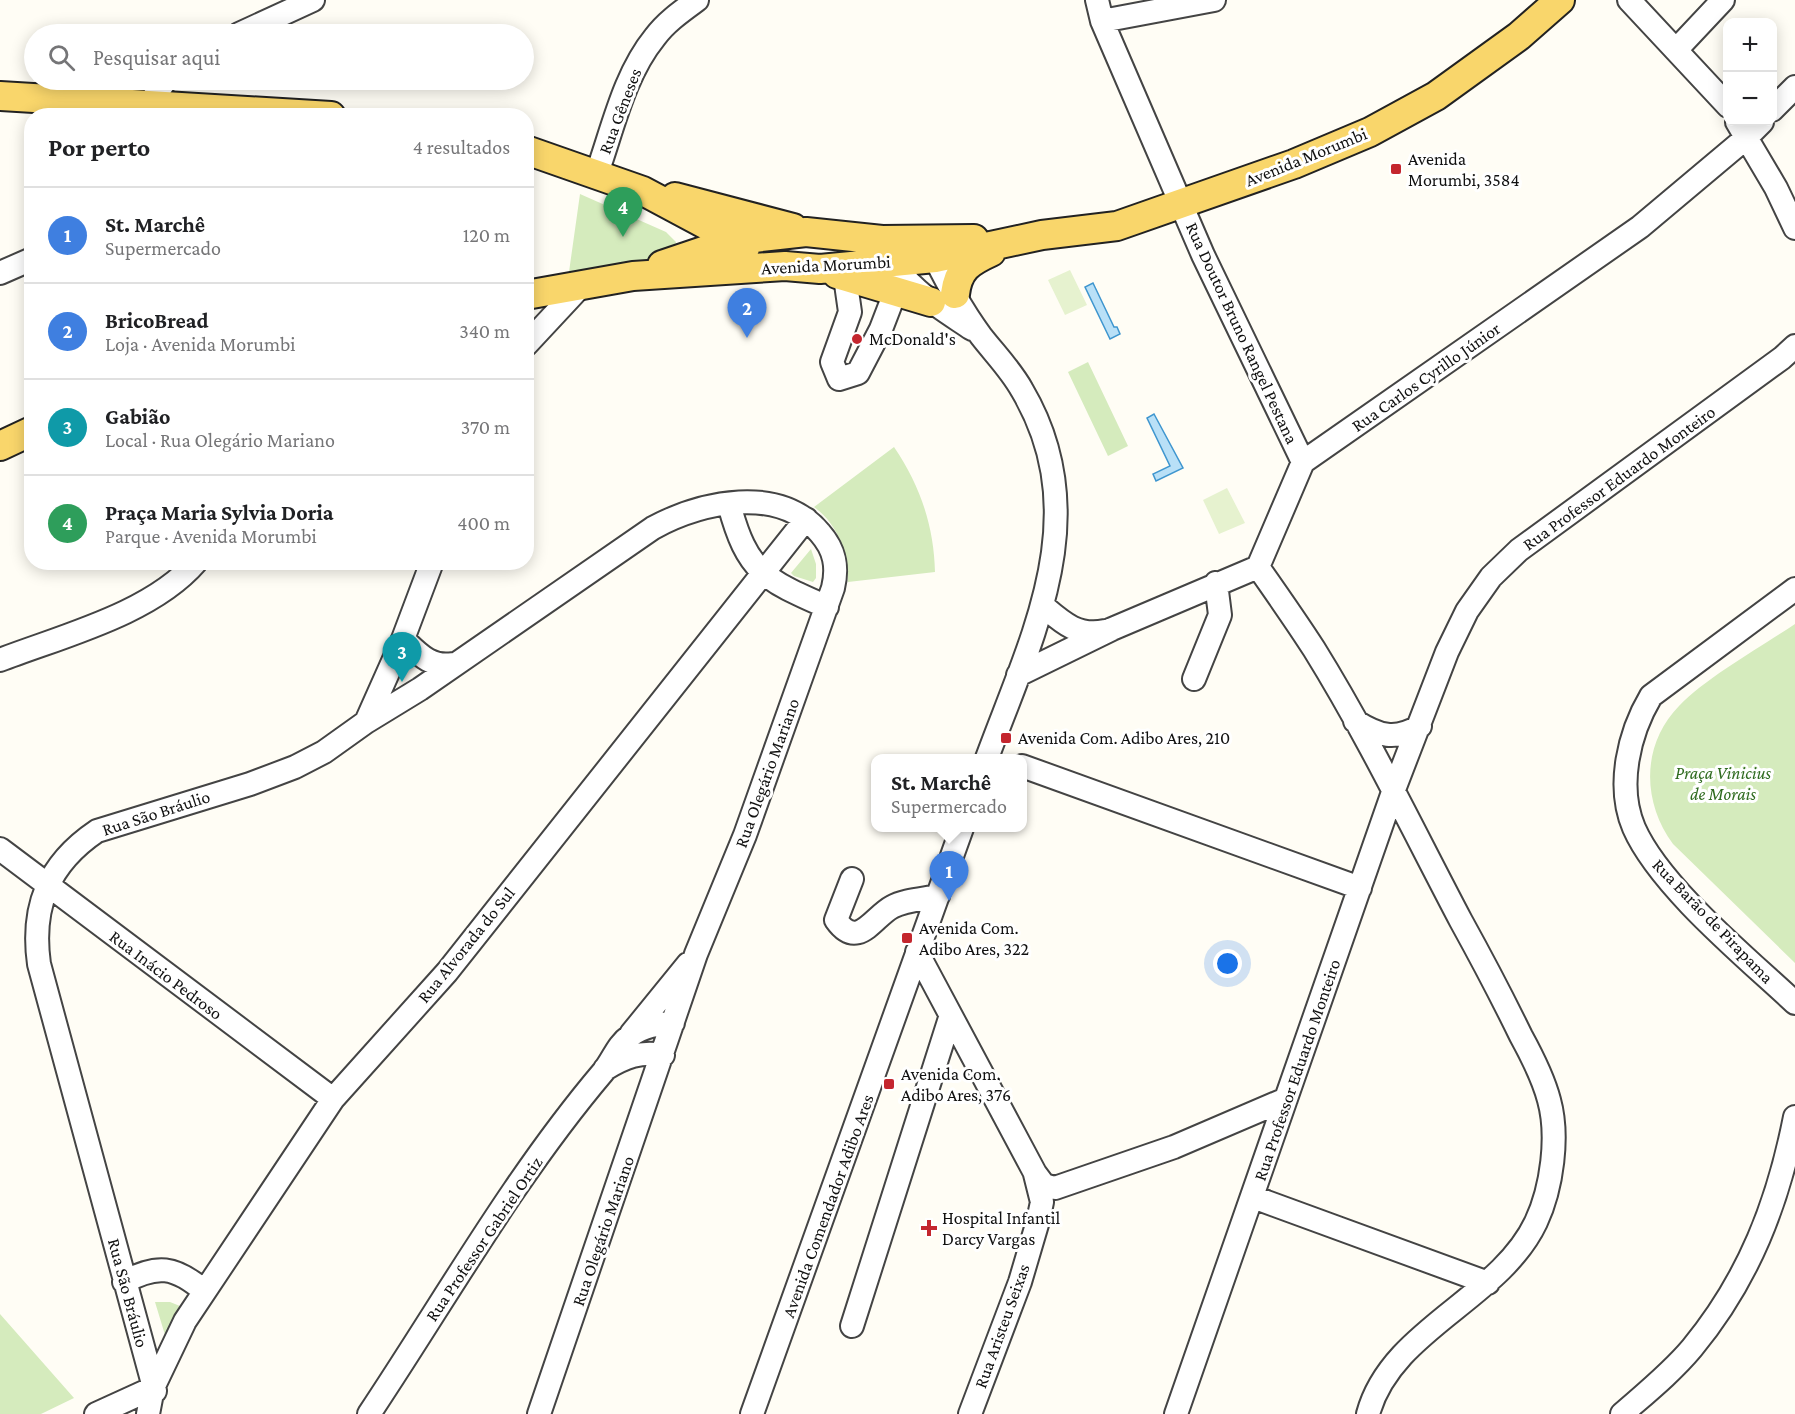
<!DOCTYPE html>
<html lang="pt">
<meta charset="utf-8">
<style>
:root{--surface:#fff;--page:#f2f2f2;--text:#202124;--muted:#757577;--line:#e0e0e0;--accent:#c4262e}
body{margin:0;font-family:"Crimson Pro",serif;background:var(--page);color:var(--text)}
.controls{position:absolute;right:18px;top:18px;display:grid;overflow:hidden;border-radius:12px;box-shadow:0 3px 15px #0003}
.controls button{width:54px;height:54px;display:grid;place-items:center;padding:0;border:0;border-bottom:2px solid var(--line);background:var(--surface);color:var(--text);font:30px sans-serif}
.you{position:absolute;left:1228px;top:964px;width:21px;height:21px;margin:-15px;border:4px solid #fff;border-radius:50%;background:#1a73e8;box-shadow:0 0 0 9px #1a73e833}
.badge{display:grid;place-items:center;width:39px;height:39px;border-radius:50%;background:var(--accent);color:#fff;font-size:20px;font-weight:700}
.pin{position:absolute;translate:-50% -50px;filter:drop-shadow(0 2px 3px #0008)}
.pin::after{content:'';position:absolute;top:32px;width:21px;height:18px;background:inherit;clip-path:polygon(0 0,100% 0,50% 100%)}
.popup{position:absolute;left:871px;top:754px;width:156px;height:78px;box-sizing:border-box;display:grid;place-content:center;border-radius:12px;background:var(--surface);filter:drop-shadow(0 2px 4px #0005);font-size:20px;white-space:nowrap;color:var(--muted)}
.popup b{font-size:22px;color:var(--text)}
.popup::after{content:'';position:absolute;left:50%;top:100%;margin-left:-12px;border:12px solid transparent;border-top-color:var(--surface)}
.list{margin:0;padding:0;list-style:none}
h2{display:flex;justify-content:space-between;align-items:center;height:78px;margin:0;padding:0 24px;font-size:26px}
h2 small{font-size:20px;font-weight:400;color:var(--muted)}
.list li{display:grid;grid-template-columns:39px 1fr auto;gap:18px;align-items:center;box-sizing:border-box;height:96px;padding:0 24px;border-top:2px solid var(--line)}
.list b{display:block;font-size:22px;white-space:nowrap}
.list p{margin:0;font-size:20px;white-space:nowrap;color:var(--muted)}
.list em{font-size:20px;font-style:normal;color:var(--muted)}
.icon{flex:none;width:33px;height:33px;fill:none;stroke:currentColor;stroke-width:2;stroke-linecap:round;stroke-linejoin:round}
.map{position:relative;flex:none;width:1795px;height:1414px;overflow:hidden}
.search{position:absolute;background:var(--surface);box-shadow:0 3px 15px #0003;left:24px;top:24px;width:510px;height:66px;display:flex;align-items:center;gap:15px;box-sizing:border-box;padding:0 21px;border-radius:33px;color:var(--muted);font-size:22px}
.panel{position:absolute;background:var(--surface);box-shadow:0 3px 15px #0003;left:24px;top:108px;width:510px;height:462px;border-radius:24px}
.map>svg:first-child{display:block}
.green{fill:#d5ebbd}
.pitch{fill:#e6f2cf}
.water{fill:#b9e0f7;stroke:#3f96cf;stroke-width:1.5}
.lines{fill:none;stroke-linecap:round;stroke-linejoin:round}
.minor-casing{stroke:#444;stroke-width:26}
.major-casing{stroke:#222;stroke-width:32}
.minor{stroke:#fff;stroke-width:22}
.major{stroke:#f9d66b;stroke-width:28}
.poi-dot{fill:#c4262e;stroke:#fff;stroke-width:2}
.labels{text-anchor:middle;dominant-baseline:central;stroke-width:6;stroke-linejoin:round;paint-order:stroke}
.street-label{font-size:18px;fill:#111;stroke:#fff}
.poi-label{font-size:18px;fill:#111;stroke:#fff;text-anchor:start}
.park-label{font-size:18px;font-style:italic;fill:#2f6b1f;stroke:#fff}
</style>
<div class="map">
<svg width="1795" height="1414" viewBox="0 0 1795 1414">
<rect width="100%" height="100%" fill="#fffdf5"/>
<path class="green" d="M580 194 666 232 676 242 673 256 569 272Z
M1088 362 1128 446 1108 456 1068 372Z
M894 447C920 485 934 526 935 572L848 582C847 553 839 525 814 507Z
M811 549 816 564V578L813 582 794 576 791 573Z
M1795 624V963L1673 844C1642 802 1641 745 1679 706 1707 677 1761 647 1795 624Z
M155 1302H170L185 1308 165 1335Z
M0 1314 74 1398 41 1414H0Z"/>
<path class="pitch" d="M1070 270 1087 305 1065 315 1048 280Z
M1227 488 1245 523 1219 534 1203 500Z"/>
<path class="water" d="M1093 283 1114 327H1117L1120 334 1110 339 1085 287Z
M1154 414 1183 468 1156 481 1153 474 1170 466 1147 418Z"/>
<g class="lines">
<g class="minor-casing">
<path id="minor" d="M1097 0 1102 21
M1214 0 1102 21 1203 255 1303 462
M1629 0 1728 106
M239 34 313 0
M1676 50 1723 0
M148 105 166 80
M1772 110 1795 87
M1737 122 1776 188 1795 228
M597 173C613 128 624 75 655 37 666 22 682 11 697 0
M928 245C944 276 960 308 981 336 995 354 1011 370 1022 390 1096 515 1032 636 987 758
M887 251C903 287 941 308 972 329
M0 273 32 259
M845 277 850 312 832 362 839 379 858 373 881 329 896 290
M526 345 581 286
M729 504C747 572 765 580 827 607
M1258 567C1277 594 1296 621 1314 649 1368 736 1413 830 1461 921 1482 959 1502 997 1521 1036 1532 1056 1543 1077 1549 1100 1559 1136 1552 1188 1536 1222 1499 1300 1391 1329 1368 1414
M1795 589 1651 696C1629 733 1616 786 1634 828 1660 887 1747 958 1795 1003
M1042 605C1062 622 1077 637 1105 631
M403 639C418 653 430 668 453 664
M0 660C62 636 151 614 196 562
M1018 675 1112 629 1258 567 1303 462 1640 227 1746 138 1762 122
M1194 679 1220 615 1216 583
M1355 721C1379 736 1395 741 1420 726
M366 722 420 689 653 528C701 502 779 484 820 533 835 550 838 567 833 588L745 835 696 954 539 1414
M1022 766 1360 888
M0 849 333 1099
M852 879 836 920C858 951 873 917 892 907 904 900 924 899 938 896
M917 952 1035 1173 1044 1185 1055 1188 1174 1147 1286 1099
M631 1034 688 964
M605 1069C625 1057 640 1051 663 1055
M1253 1197 1488 1283
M124 1282C157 1264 175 1266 204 1291
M852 1326 950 1018
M155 1391 39 964C31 907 48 864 97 831L250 784 295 767 324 752 366 722 403 639 432 562
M96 1414 153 1388
M148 1414 153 1388 185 1321 333 1099 447 972 806 519
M369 1414C445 1300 514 1177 603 1072 613 1060 617 1045 630 1036 643 1026 658 1024 673 1023
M752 1414 962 828
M970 1414 1020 1282 1038 1221 1042 1202 1035 1174
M1176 1414 1393 792 1447 652 1467 611 1491 577 1519 550 1782 358 1795 346
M1622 1414C1646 1393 1672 1372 1692 1348 1749 1279 1778 1203 1795 1117"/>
</g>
<g class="major-casing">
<path id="major" d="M0 96 331 116
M526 150 643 191 746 246
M675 197 793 228
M662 265 736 240 806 232 882 240 974 239
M837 274 931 302
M955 294C958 269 969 262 991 252
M526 295 633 276 785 266 820 269 935 258 1042 235 1117 226 1294 164 1370 132 1436 96 1519 36 1560 0
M0 446 32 431"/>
</g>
<use href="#minor" class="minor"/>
<use href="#major" class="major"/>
</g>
<g class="poi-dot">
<rect x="1390" y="163" width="12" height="12" rx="3"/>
<circle cx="857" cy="339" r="6"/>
<rect x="1000" y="732" width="12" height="12" rx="3"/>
<rect x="901" y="932" width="12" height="12" rx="3"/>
<rect x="883" y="1078" width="12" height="12" rx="3"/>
<path d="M926 1219h6v6h6v6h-6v6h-6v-6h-6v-6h6z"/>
</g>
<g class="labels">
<g class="street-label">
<text transform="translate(620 111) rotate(-69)">Rua Gêneses</text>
<text transform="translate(1306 157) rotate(-22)">Avenida Morumbi</text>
<text transform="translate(826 265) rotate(-3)">Avenida Morumbi</text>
<text transform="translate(1242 333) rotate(65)">Rua Doutor Bruno Rangel Pestana</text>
<text transform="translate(1426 377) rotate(-35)">Rua Carlos Cyrillo Júnior</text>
<text transform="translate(1619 478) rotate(-36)">Rua Professor Eduardo Monteiro</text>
<text transform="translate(767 773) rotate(-70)">Rua Olegário Mariano</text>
<text transform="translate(156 813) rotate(-18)">Rua São Bráulio</text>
<text transform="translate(1713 921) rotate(46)">Rua Barão de Pirapama</text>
<text transform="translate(466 945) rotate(-51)">Rua Alvorada do Sul</text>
<text transform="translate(166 975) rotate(37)">Rua Inácio Pedroso</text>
<text transform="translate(1297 1070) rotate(-71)">Rua Professor Eduardo Monteiro</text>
<text transform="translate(828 1206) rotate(-70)">Avenida Comendador Adibo Ares</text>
<text transform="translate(603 1231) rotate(-71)">Rua Olegário Mariano</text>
<text transform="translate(484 1239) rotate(-56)">Rua Professor Gabriel Ortiz</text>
<text transform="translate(128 1293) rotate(75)">Rua São Bráulio</text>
<text transform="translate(1002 1326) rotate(-70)">Rua Aristeu Seixas</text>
</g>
<g class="poi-label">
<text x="1408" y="159">Avenida<tspan x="1408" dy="21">Morumbi, 3584</tspan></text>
<text x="869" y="339">McDonald's</text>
<text x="1018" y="738">Avenida Com. Adibo Ares, 210</text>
<text x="919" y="928">Avenida Com.<tspan x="919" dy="21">Adibo Ares, 322</tspan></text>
<text x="901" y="1074">Avenida Com.<tspan x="901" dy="21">Adibo Ares, 376</tspan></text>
<text x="942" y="1218">Hospital Infantil<tspan x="942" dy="21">Darcy Vargas</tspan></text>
</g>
<g class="park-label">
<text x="1723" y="773">Praça Vinicius<tspan x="1723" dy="21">de Morais</tspan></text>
</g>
</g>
</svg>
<div class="controls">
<button>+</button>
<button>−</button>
</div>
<div class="you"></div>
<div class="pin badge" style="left:949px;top:901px;background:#3f7fe0">1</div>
<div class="popup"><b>St. Marchê</b>Supermercado</div>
<div class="pin badge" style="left:747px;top:338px;background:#3f7fe0">2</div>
<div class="pin badge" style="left:402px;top:682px;background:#0f9aa8">3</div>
<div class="pin badge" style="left:623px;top:237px;background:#2e9e5b">4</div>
<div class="search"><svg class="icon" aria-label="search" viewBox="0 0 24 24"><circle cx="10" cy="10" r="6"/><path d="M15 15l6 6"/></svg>Pesquisar aqui</div>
<section class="panel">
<h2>Por perto<small>4 resultados</small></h2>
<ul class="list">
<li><span class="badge" style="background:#3f7fe0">1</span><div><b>St. Marchê</b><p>Supermercado</p></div><em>120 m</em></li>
<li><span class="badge" style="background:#3f7fe0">2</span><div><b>BricoBread</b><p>Loja · Avenida Morumbi</p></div><em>340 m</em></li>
<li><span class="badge" style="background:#0f9aa8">3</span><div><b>Gabião</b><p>Local · Rua Olegário Mariano</p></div><em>370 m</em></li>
<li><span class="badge" style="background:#2e9e5b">4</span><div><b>Praça Maria Sylvia Doria</b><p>Parque · Avenida Morumbi</p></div><em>400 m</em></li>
</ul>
</section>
</div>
